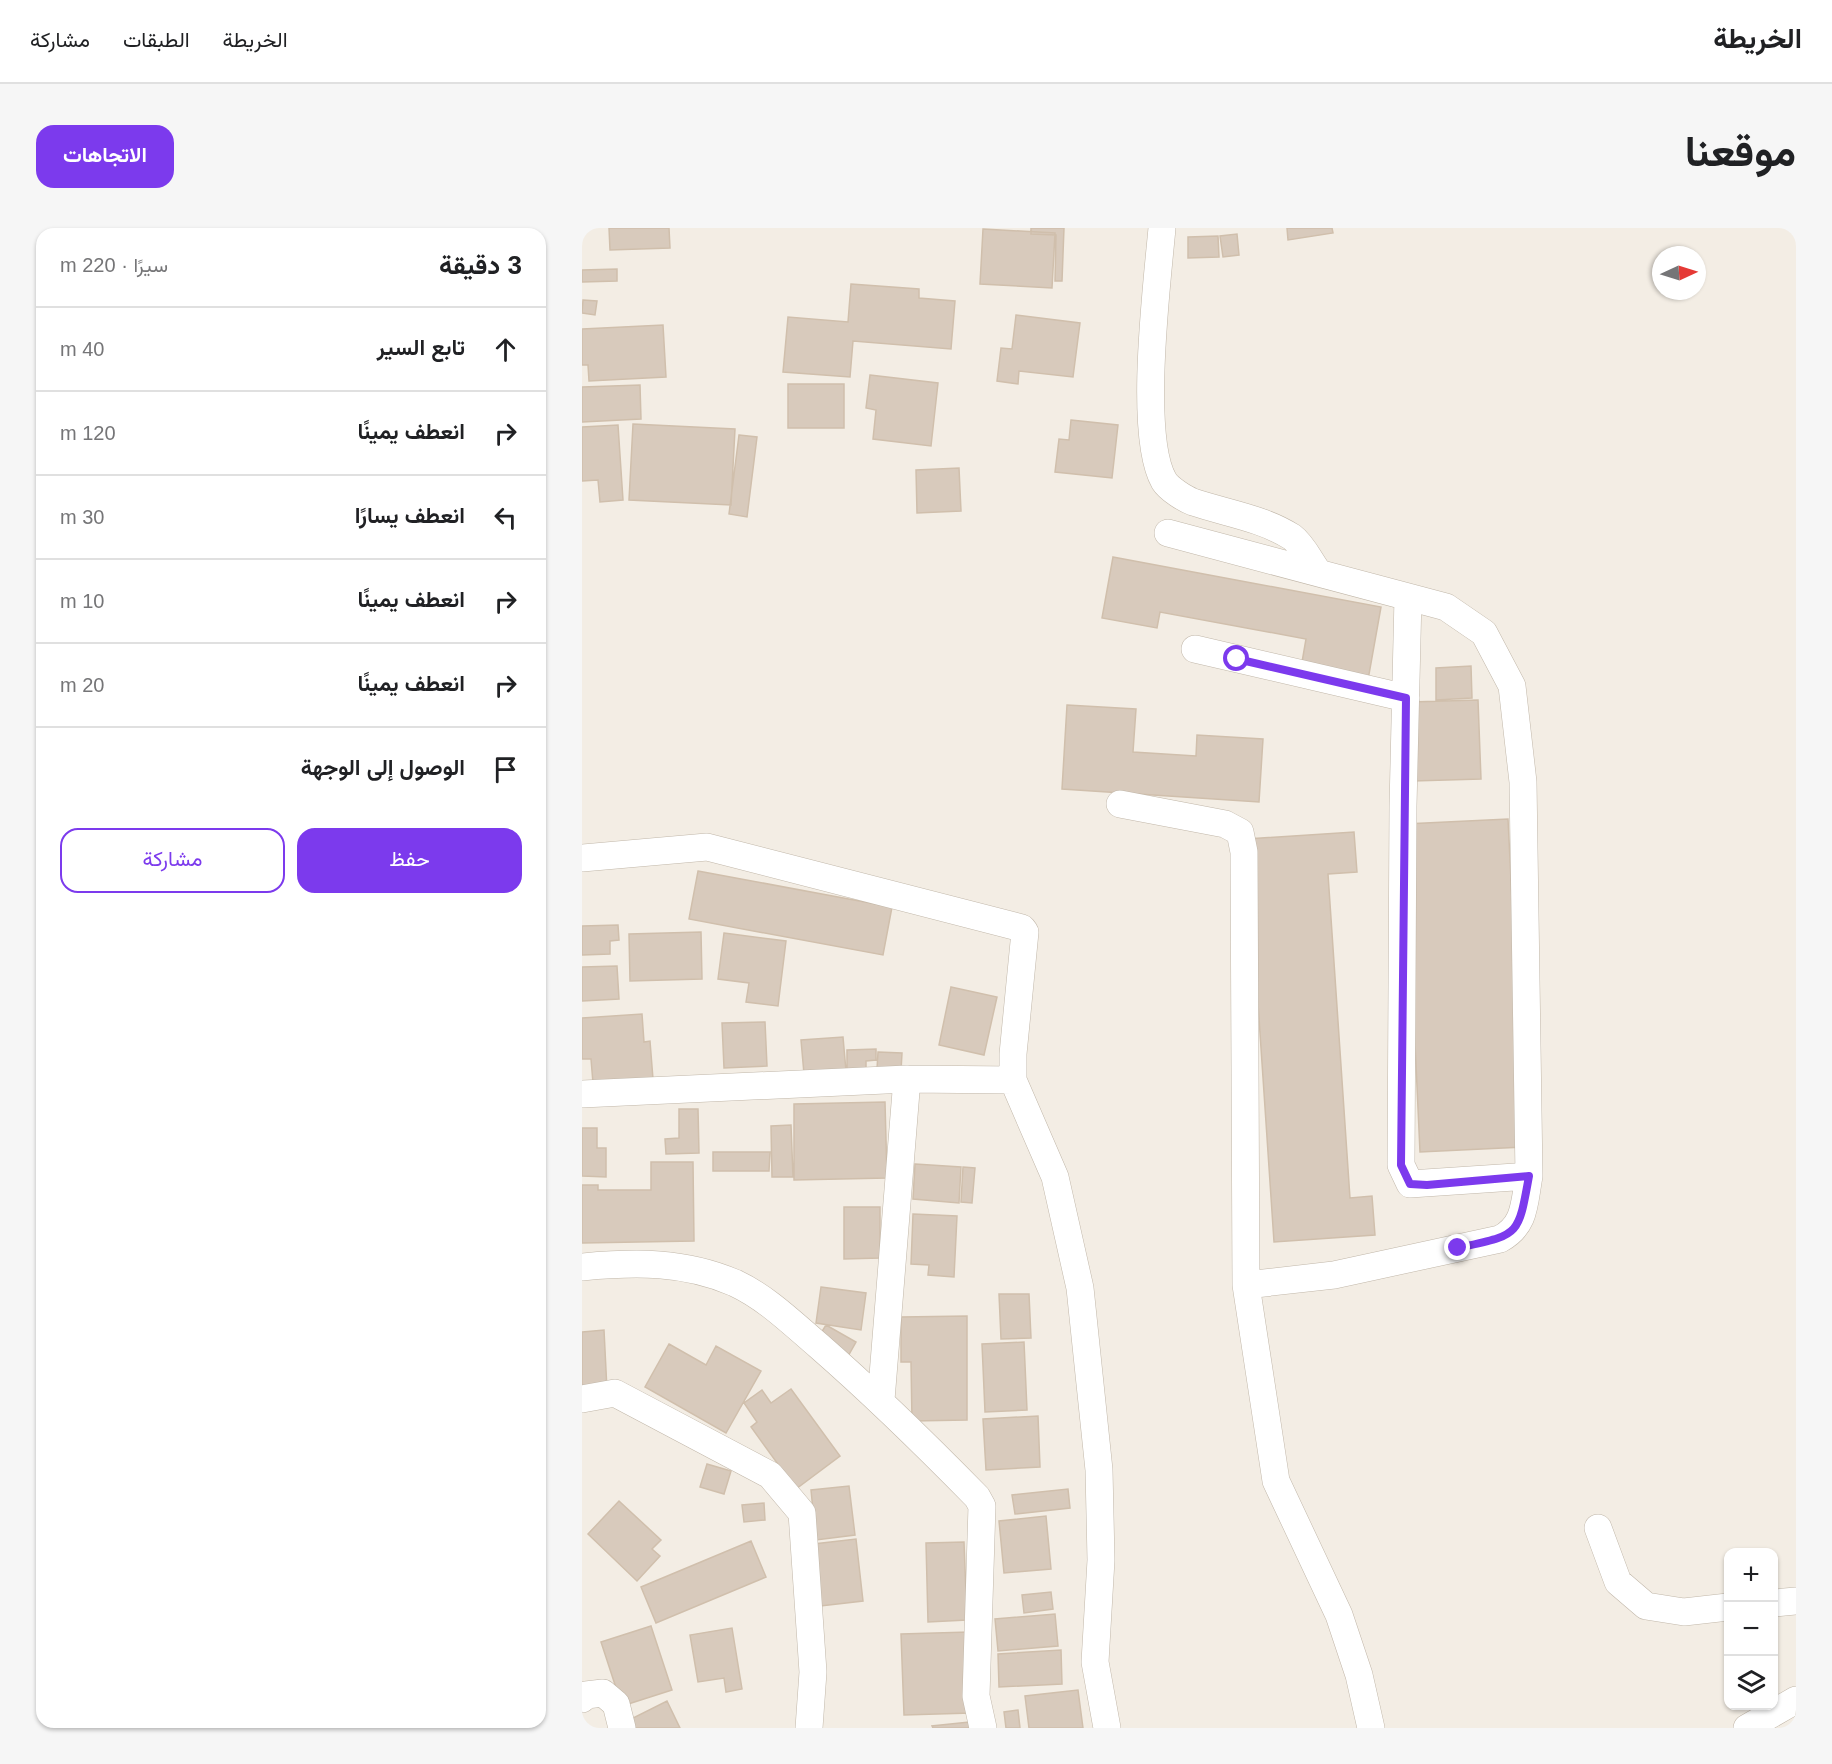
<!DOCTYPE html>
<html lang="ar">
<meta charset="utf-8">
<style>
:root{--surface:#fff;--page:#f6f6f6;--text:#202124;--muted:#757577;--line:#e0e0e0;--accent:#7c3aed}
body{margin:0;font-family:Helvetica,Vazirmatn,sans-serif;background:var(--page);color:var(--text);direction:rtl}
.controls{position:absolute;right:18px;bottom:18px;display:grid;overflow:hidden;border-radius:12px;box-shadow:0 2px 4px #0004}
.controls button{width:54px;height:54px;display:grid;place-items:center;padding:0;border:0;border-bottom:2px solid var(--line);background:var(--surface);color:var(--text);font:30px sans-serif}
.compass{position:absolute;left:1070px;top:18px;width:54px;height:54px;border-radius:50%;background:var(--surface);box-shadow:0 2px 4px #0004;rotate:86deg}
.stop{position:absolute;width:18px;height:18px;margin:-14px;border:4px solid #7c3aed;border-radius:50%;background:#fff}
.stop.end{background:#7c3aed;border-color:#fff;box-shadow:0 2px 6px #0008}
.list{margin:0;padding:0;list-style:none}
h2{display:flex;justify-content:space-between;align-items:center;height:78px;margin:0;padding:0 24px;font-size:26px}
h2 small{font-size:20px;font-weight:400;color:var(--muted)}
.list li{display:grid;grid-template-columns:39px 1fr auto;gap:18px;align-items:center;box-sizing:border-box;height:84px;padding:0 24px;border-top:2px solid var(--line)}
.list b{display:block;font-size:22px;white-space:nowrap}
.list em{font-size:20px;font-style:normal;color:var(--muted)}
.actions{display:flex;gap:12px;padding:18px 24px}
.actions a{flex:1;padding:14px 0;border:2px solid var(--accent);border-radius:18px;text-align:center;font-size:21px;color:var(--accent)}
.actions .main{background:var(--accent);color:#fff}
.icon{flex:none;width:33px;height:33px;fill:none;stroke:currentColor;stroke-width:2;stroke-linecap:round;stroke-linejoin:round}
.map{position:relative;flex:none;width:1214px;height:1500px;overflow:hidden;direction:ltr;border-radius:18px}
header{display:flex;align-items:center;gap:36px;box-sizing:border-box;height:84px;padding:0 30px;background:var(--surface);border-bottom:2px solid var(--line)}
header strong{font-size:28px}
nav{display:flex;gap:33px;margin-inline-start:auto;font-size:21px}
.intro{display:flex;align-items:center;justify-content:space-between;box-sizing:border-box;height:144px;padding:0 36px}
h1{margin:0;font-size:42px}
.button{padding:15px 27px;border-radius:18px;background:var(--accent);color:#fff;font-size:21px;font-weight:700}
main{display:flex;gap:36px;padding:0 36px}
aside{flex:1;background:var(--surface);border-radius:18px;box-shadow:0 2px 4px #0004}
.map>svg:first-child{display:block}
.building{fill:#d8cabc;stroke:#d0bfac;stroke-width:1.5}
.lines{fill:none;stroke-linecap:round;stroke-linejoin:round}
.minor-casing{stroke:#c1b7a9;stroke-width:28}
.minor{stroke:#fff;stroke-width:27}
.route{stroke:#7c3aed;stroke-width:8}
</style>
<header>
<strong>الخريطة</strong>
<nav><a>الخريطة</a><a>الطبقات</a><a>مشاركة</a></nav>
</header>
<div class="intro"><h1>موقعنا</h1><a class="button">الاتجاهات</a></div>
<main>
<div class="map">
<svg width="1214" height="1500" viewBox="0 0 1214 1500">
<rect width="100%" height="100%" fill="#f3ede4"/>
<path class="building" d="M27 0H87L88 20 28 22Z
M449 0H482L480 53H473L474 7 449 6Z
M705 0H750L751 5 706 12Z
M401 1 473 5 470 60 398 56Z
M655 6 657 27 641 29 638 8Z
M636 8 637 29 606 30V9Z
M35 41V53L0 54V42Z
M269 56 337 61V70L373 73 369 121 271 113 268 149 201 144 206 89 266 94Z
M1 72 15 73 13 87 0 85Z
M434 87 498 95 491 149 437 143 436 156 415 153 419 120 430 121Z
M81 97 84 149 7 153 6 137H0V101Z
M288 147 356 155 349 218 291 211 294 182 284 180Z
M206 156H262V200H206Z
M58 157 59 191 0 194V159Z
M489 192 536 197 530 250 473 244 477 211 487 212Z
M51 196 153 201 149 277 47 272Z
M36 197 41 272 18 274 16 252 0 253V199Z
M157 207 175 209 165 289 147 286Z
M377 240 379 283 335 285 334 242Z
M531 329 799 379 786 452 719 440 724 411 578 384 575 400 520 390Z
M889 438 890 470 854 472V440Z
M896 472 899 551 831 553 829 474Z
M485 477 554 481 551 524 614 528 615 507 681 511 677 574 480 561Z
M926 591 942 919 838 924 823 596Z
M772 604 775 644 746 646 768 970 790 968 793 1007 692 1014 665 611Z
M116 643 310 679 301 727 107 691Z
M36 697 37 712 28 713V726L0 727V698Z
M119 704 120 751 48 753 47 706Z
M142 705 204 713 196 778 164 774 167 755 136 751Z
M35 738 37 771 0 773V739Z
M369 759 415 769 402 827 357 817Z
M60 786 62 814 68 813 71 851 11 855 9 831H0V790Z
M183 794 185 838 142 840 140 795Z
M261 809 264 843 222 846 219 812Z
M294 821V832L284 833V841L265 842V822Z
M296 824 320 825 319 843 295 841Z
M303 874 305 950 212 952V876Z
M97 881H116L117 925 84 926 83 911 97 910Z
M209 897 211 949H190L189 898Z
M0 900H15V920H24V949L0 948Z
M131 924H188L187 943H131Z
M69 934H111L112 1013 0 1015V957H16V962H69Z
M333 936 379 939 377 975 331 971Z
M381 939 393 940 390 975 379 974Z
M262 979H298V1030L262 1031Z
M331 986 375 988 372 1049 346 1047 347 1037 329 1036Z
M239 1059 284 1065 279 1102 234 1095Z
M417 1066H447L449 1110 419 1111Z
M385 1088V1192L330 1193 329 1134H319V1089Z
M244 1097 274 1114 265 1130 234 1113Z
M22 1102 25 1162 0 1164V1104Z
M442 1114 445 1182 403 1184 400 1116Z
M87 1116 124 1137 134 1118 179 1143 144 1205 63 1159Z
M209 1161 258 1228 214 1261 169 1199 175 1194 162 1175 180 1162 189 1175Z
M456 1188 458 1239 404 1242 401 1191Z
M125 1236 149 1243 142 1266 118 1259Z
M267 1258 273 1307 234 1312 229 1262Z
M486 1261 488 1280 433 1286 430 1267Z
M37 1273 79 1312 70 1321 78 1328 55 1353 6 1306Z
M182 1275 183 1292 162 1294 160 1277Z
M464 1288 469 1341 422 1345 417 1293Z
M274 1311 281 1373 230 1379 223 1317Z
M169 1313 184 1349 74 1395 59 1359Z
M382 1314 385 1392 346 1394 344 1315Z
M469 1364 471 1381 442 1385 440 1367Z
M473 1386 476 1418 416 1423 413 1391Z
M69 1398 90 1462 40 1478 19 1414Z
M150 1400 160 1461 144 1464 142 1450 116 1454 108 1407Z
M387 1404 389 1485 322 1487 319 1406Z
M479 1422 480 1456 417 1459 416 1426Z
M496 1462 501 1500H447L443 1468Z
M85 1473 98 1500H51L47 1492Z
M436 1482 438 1500H424L422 1484Z
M387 1494 388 1500H351L350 1498Z"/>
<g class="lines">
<g class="minor-casing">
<path id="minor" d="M580 0C575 56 556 208 582 253 587 261 603 271 611 274 644 285 680 290 710 309 721 317 729 335 737 345
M586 305 864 379 902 405 930 458 941 554 947 948C942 975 944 997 918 1011L752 1047 664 1057
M826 369 821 578 819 937 828 956 947 948
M613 421 824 470
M538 576 643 596 658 604 662 624 664 1057 694 1253 757 1387 777 1447 789 1500
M0 630 125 619 440 700 443 704 431 826V852L473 949 498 1060 517 1242 519 1332 513 1434 525 1500
M0 866 325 851 431 852
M0 1039C53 1034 102 1033 153 1055 185 1070 210 1095 237 1118 292 1166 344 1217 395 1269L400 1278 394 1468 401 1500
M0 1171 33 1165 188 1247 220 1285 231 1444 227 1500
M299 1172 325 851
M1016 1300 1036 1354 1064 1378 1102 1384 1146 1379
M1192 1375 1214 1373
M0 1471 4 1467 21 1465 34 1476 40 1500
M1165 1500 1214 1472"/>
</g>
<use href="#minor" class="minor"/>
</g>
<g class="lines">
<path class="route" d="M655 431 824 470 819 937 828 956 845 957 947 948C936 1010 937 1006 876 1020"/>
</g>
</svg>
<div class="controls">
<button>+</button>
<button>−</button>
<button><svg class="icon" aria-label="layers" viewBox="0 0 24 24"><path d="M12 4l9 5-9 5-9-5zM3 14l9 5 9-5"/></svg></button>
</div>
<svg class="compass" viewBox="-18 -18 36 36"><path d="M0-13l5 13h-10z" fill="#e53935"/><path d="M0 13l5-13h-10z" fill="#757577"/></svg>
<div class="stop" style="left:655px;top:431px"></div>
<div class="stop end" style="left:876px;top:1020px"></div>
</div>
<aside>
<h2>3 دقيقة<small>سيرًا · 220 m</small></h2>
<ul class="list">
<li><svg class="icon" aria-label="ahead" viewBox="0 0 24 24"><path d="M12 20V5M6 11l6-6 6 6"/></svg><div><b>تابع السير</b></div><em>40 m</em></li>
<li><svg class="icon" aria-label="right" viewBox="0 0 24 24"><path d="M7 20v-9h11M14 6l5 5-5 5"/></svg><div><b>انعطف يمينًا</b></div><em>120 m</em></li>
<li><svg class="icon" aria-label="left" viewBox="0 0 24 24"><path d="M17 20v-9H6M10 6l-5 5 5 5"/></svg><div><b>انعطف يسارًا</b></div><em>30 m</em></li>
<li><svg class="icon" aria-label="right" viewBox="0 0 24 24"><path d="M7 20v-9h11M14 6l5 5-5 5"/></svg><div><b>انعطف يمينًا</b></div><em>10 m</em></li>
<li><svg class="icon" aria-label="right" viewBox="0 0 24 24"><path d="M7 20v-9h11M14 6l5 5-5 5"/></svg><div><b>انعطف يمينًا</b></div><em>20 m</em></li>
<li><svg class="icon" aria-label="arrive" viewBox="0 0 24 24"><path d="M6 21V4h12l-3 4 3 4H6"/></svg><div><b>الوصول إلى الوجهة</b></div></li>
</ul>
<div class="actions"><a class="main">حفظ</a><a>مشاركة</a></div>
</aside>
</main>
